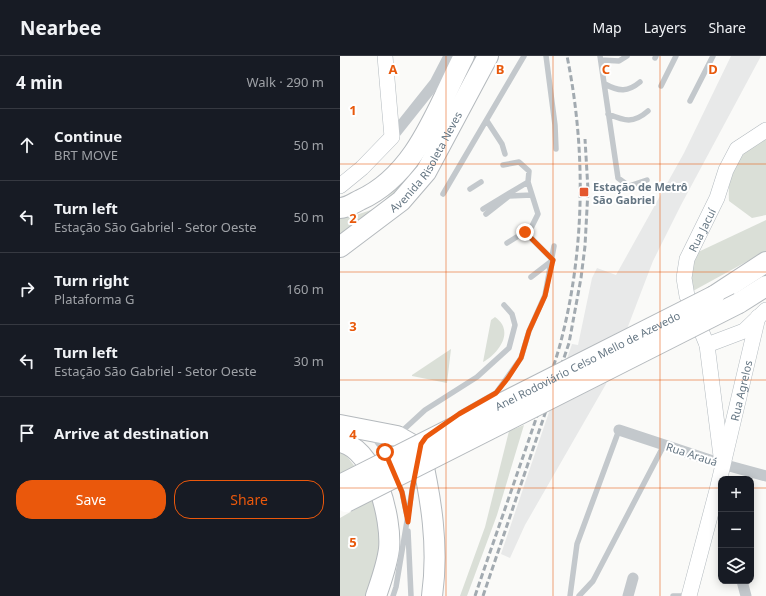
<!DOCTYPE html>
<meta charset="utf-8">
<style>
:root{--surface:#171b24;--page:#242831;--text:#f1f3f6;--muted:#9ea1a6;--line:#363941;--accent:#ea580c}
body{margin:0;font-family:"Noto Sans",sans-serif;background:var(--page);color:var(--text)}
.controls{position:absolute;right:12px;bottom:12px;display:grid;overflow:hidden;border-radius:8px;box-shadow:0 2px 10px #0003}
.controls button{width:36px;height:36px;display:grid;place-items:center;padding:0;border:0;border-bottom:1px solid var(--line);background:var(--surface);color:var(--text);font:20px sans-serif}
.stop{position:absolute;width:12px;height:12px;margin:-9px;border:3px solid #ea580c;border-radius:50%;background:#fff}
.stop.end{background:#ea580c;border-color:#fff;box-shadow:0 1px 4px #0008}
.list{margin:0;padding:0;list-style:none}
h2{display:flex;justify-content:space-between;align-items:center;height:52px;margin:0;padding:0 16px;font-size:17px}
h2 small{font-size:13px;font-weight:400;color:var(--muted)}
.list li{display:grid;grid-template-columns:26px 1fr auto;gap:12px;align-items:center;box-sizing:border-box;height:72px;padding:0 16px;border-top:1px solid var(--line)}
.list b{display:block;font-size:15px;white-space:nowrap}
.list p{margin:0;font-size:13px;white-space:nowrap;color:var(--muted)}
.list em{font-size:13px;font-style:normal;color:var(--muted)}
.actions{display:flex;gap:8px;padding:12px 16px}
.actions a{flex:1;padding:9px 0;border:1px solid var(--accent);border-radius:16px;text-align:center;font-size:14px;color:var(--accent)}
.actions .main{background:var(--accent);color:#fff}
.icon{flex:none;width:22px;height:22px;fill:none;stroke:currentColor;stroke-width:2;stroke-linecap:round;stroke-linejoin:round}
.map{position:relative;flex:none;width:426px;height:540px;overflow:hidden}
header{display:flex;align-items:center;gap:24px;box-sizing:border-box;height:56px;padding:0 20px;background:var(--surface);border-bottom:1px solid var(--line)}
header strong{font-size:19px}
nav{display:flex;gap:22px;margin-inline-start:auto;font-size:14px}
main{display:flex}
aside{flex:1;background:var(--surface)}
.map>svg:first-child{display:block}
.built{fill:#e8e9e9}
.green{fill:#dadfd7}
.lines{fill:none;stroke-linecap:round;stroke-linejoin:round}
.secondary-casing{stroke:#b3babf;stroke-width:16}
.highway-casing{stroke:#b4b9bd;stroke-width:22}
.lane{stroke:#c3c8cc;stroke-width:5.5}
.street{stroke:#c3c8cc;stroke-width:11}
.secondary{stroke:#fff;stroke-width:15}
.highway{stroke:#fff;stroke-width:20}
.rail{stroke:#a2aab0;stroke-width:3;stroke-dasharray:6 3;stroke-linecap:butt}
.highway-bridge-casing{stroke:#b4b9bd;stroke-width:22;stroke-linecap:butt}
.highway-bridge{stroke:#fff;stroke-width:20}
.route{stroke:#ea580c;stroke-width:5}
.grid{fill:none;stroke:#e8590c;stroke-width:1;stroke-opacity:0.55}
.poi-dot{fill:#e4572e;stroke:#fff;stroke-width:1.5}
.labels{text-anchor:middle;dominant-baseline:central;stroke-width:4;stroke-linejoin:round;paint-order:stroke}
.street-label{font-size:11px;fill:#657683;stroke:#fff}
.poi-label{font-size:11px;font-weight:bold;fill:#657683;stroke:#fff;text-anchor:start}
.grid-label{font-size:13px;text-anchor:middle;font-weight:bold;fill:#e8590c;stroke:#fff;stroke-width:4;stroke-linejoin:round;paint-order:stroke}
</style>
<header>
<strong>Nearbee</strong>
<nav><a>Map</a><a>Layers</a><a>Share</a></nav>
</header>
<main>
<aside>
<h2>4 min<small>Walk · 290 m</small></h2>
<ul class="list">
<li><svg class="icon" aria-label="ahead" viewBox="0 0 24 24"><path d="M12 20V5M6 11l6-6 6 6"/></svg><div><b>Continue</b><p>BRT MOVE</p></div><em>50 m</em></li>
<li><svg class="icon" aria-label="left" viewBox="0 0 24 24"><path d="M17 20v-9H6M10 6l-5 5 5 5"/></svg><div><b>Turn left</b><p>Estação São Gabriel - Setor Oeste</p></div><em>50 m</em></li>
<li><svg class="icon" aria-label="right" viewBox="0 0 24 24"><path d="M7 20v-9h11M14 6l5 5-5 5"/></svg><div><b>Turn right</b><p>Plataforma G</p></div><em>160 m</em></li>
<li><svg class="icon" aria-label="left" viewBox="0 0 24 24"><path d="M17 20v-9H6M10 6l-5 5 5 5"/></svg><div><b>Turn left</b><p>Estação São Gabriel - Setor Oeste</p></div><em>30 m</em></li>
<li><svg class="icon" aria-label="arrive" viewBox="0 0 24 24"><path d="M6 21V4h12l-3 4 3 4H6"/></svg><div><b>Arrive at destination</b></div></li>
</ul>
<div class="actions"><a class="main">Save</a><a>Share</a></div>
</aside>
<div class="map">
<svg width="426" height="540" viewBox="0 0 426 540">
<rect width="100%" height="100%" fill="#fafaf8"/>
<path class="built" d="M391 0H421L341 149 313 205 266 328 185 469 170 502 161 498 232 288 238 289 252 222 257 212 276 219 344 97Z"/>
<path class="green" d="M131 0H139L103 70 60 139 0 180V158L13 160 37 152 69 119Z
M426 81V159L412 162 389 145C387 111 399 98 426 81Z
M426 164V195L353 235 349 225 356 197Z
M155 261C175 275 159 297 143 306L151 264Z
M111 293 107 327 72 320V319Z
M184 369 157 459 127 540H120L145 471 169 375Z
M0 396 5 398 16 412 0 421Z
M33 443 41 485 36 514 27 540H0V462Z"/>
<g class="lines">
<g class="secondary-casing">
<g id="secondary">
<path d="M0 130 22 112 52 81 45 0"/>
<path d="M367 289 404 275 426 254"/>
<path id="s1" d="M382 408 367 289 347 240 344 222 347 203 377 142 386 114 397 93 426 74"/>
<path id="s2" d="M349 540 377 434 418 261"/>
</g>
</g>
<g class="highway-casing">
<g id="highway">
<path d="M0 152C7 152 14 147 20 144 77 118 97 52 124 0"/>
<path id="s3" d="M0 191 61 145 86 116 148 0"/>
<path d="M374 240 426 206"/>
<path d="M399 247 426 230"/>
<path d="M0 369 57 380 80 393C91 442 99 490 92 540"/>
<path d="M0 386C35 392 52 464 49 493 47 509 41 525 36 540"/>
</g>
</g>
<path class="lane" d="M206 0 215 69 216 93
M260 0 278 122 289 130 307 124
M315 2 316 0
M261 4 279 5 287 0
M265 28C279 36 288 36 300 26
M321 30 336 0
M350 45 373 0
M268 58C285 65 293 68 308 55
M147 65 162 88 165 98
M163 109 179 106 189 115 188 126 198 158 191 172 167 187
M130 133 141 126
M103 138 184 0
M143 153 188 126
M146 158 169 140 192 139
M185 176 213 204
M191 221 213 204
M121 357 156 337 181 302 189 275 205 239 214 190
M60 377 85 354 137 321 169 292 175 269 172 258 164 249
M35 383 46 398
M45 396 54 384
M57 424 62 436 67 460
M68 475 71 540
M53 540 56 531 75 417
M230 540 237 488 279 374
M239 540 253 525 324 389
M333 540H341"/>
<path class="street" d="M52 81 95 27 109 0
M279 374 382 408 426 420
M402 525 406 540
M288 540 293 522"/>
<use href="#secondary" class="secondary"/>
<use href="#highway" class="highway"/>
<path class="rail" d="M135 540C156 478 178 416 199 354 206 331 215 308 221 285 245 193 246 93 227 0
M143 540 229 287 241 222 245 190 248 134 245 83"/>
<g class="highway-bridge-casing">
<g id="highway-bridge">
<path id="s4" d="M0 429 374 240"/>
<path d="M6 446 399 247"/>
</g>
</g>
<use href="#highway-bridge" class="highway-bridge"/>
</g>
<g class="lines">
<path class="route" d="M45 396 62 436 68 466 72 434 81 388 86 381 119 358 156 337 168 322 181 302 189 275 205 240 213 204 185 176"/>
</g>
<path class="grid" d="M106 0V540M213 0V540M320 0V540M0 108H426M0 216H426M0 324H426M0 432H381M411 432H426"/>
<rect class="poi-dot" x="239" y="131" width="10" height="10" rx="2"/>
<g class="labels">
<g class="street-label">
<text stroke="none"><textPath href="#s3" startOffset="123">Avenida Risoleta Neves</textPath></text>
<text stroke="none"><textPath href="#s1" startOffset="243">Rua Jacuí</textPath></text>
<text stroke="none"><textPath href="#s4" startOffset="277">Anel Rodoviário Celso Mello de Azevedo</textPath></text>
<text stroke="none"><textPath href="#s2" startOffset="212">Rua Agrelos</textPath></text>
<text transform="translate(352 398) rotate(18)">Rua Arauá</text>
</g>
<g class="poi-label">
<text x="253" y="130">Estação de Metrô<tspan x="253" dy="13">São Gabriel</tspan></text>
</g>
</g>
<g class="grid-label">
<text x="53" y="18">A</text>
<text x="160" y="18">B</text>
<text x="266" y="18">C</text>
<text x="373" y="18">D</text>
<text x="13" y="59">1</text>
<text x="13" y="167">2</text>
<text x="13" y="275">3</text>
<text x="13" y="383">4</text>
<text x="13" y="491">5</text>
</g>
</svg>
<div class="controls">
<button>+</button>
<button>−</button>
<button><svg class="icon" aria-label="layers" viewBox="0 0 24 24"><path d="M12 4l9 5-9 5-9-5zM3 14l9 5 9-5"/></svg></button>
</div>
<div class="stop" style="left:45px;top:396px"></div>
<div class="stop end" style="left:185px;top:176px"></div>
</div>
</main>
